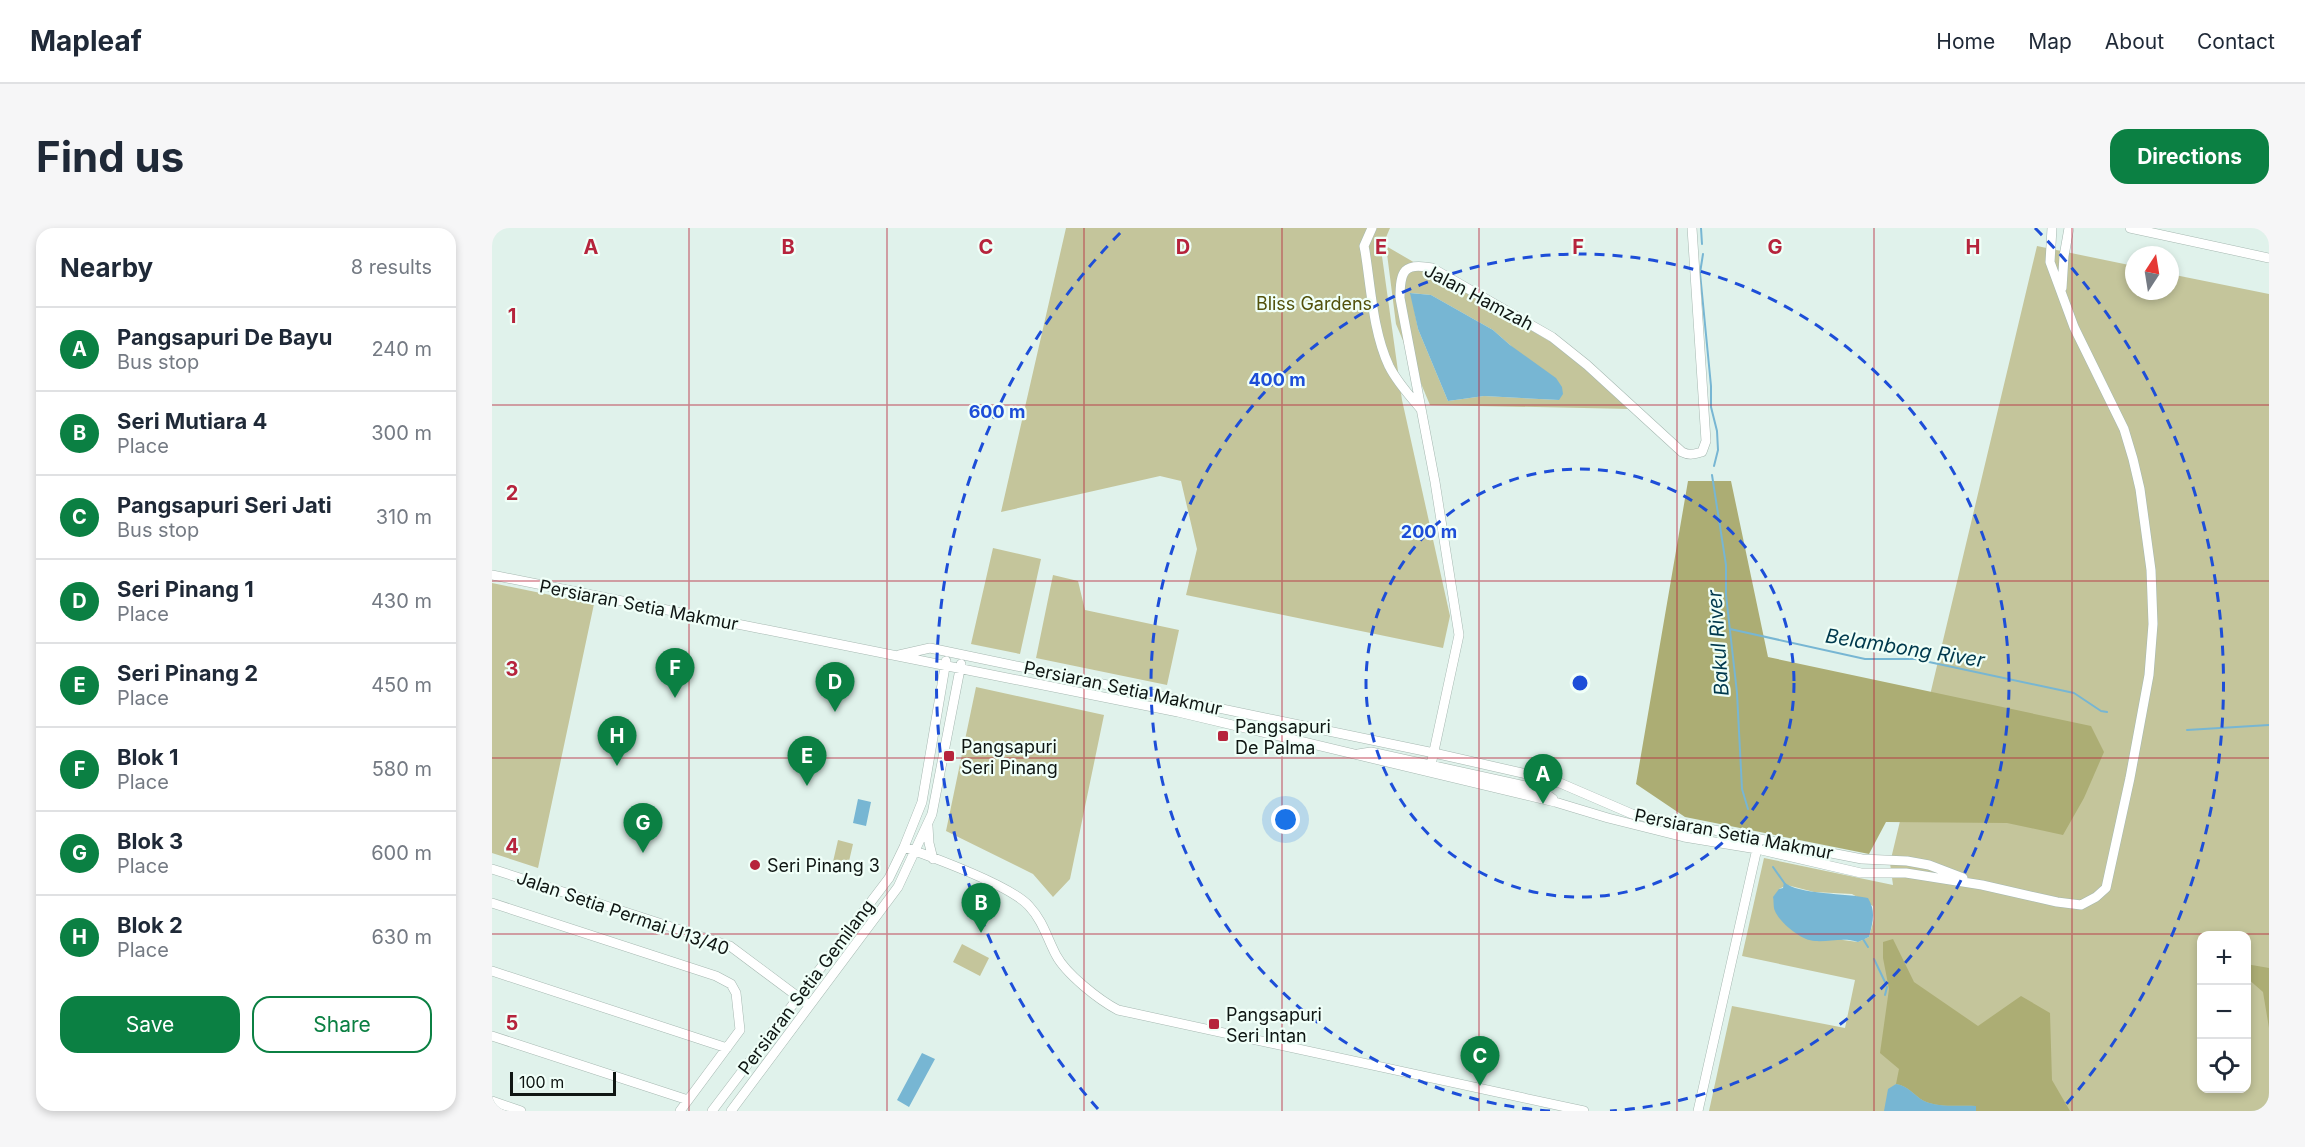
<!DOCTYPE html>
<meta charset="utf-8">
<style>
:root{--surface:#fff;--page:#f6f6f7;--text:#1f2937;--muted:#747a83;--line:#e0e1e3;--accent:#0b8043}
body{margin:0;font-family:Inter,sans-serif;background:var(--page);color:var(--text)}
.controls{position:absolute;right:18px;bottom:18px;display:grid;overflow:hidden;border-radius:12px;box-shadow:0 3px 9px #0003}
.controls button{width:54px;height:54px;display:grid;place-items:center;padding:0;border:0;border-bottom:2px solid var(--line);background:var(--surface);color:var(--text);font:30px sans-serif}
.compass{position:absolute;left:1633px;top:18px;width:54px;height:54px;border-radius:50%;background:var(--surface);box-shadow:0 3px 9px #0003;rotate:12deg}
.scale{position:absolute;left:18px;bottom:15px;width:106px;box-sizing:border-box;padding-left:6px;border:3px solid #0f1613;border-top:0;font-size:16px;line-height:21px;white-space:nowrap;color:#0f1613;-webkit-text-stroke:4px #f0fff8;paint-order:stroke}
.you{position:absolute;left:794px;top:592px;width:21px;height:21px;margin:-15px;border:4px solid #fff;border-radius:50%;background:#1a73e8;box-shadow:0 0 0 9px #1a73e833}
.badge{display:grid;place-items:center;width:39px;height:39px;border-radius:50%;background:var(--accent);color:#fff;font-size:20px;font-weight:700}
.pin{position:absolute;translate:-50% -50px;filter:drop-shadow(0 2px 3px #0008)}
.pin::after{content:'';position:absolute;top:32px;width:21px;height:18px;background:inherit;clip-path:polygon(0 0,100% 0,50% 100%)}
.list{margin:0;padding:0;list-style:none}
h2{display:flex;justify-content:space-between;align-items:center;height:78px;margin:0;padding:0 24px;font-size:26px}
h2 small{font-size:20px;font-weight:400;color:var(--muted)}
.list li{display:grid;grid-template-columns:39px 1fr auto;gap:18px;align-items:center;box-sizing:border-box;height:84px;padding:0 24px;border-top:2px solid var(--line)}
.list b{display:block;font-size:22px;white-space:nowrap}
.list p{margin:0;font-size:20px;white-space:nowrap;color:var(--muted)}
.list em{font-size:20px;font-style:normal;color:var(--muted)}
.actions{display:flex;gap:12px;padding:18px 24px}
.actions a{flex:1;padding:14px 0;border:2px solid var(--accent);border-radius:18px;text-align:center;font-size:21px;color:var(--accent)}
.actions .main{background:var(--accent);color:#fff}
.icon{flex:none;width:33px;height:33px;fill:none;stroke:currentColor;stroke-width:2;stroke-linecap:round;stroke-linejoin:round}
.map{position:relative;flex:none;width:1777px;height:883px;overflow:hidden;border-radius:18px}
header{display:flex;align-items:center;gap:36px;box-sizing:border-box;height:84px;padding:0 30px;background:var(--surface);border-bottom:2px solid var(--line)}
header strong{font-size:28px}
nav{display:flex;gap:33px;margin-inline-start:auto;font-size:21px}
.intro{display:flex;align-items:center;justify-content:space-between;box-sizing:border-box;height:144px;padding:0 36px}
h1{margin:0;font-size:42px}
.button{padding:15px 27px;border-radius:18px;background:var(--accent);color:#fff;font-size:21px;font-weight:700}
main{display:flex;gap:36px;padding:0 36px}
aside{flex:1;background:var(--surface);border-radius:18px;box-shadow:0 3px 9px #0003}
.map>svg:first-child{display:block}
.green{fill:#c4c59b;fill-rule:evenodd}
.forest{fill:#acad74}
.water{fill:#77b6d3}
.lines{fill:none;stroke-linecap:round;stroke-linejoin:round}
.stream{stroke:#77b6d3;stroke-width:2}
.minor-casing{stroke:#a6b8b1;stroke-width:10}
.minor{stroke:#fff;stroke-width:9}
.grid{fill:none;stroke:#b6243c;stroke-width:1.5;stroke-opacity:0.55}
.ring{fill:none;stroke:#1d4ed8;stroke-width:3;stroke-dasharray:10 8}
.poi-dot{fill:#b6243c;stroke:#f0fff8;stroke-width:2}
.labels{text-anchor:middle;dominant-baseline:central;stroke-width:4.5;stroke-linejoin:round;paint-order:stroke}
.street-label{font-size:18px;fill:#0f1613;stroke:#f0fff8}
.park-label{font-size:18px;fill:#51500a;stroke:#f0fff8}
.poi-label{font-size:18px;fill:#0f1613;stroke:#f0fff8;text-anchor:start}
.water-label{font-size:20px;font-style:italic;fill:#00394d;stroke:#f0fff8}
.grid-label{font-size:20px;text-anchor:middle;font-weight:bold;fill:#b6243c;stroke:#f0fff8;stroke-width:4.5;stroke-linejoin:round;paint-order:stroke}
.centre{fill:#1d4ed8;stroke:#f0fff8;stroke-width:3}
.ring-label{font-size:18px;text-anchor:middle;font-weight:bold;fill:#1d4ed8;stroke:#f0fff8;stroke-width:4.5;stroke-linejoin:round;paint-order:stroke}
</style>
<header>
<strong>Mapleaf</strong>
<nav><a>Home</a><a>Map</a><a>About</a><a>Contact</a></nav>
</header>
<div class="intro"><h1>Find us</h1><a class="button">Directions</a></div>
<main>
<aside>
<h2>Nearby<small>8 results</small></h2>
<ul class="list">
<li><span class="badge">A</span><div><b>Pangsapuri De Bayu</b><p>Bus stop</p></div><em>240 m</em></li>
<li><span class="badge">B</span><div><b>Seri Mutiara 4</b><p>Place</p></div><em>300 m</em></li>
<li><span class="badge">C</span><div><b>Pangsapuri Seri Jati</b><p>Bus stop</p></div><em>310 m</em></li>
<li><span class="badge">D</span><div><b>Seri Pinang 1</b><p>Place</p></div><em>430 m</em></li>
<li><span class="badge">E</span><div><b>Seri Pinang 2</b><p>Place</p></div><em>450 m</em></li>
<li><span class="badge">F</span><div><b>Blok 1</b><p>Place</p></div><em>580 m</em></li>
<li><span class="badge">G</span><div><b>Blok 3</b><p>Place</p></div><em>600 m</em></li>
<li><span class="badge">H</span><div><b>Blok 2</b><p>Place</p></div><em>630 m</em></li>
</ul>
<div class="actions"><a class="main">Save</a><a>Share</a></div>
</aside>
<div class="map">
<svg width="1777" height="883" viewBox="0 0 1777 883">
<rect width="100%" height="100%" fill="#e0f2eb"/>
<path class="green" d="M574 0H898L889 21 910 172 958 388 951 420 694 367 705 321 689 253 668 248 509 284Z
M894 18 1071 121 1139 181 938 177 904 96ZM919 65 939 67 1001 102 1018 117 1067 172 992 168 956 173 926 101Z
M1545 18 1642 38V63H1678V46L1777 66V883H1217L1240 778 1353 800 1363 752 1250 728 1272 630 1401 657 1398 635ZM1295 657 1322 664 1360 666 1381 678 1382 691 1377 709 1366 714 1351 712 1287 661ZM1710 708H1754V860H1710Z
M501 320 549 331 528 426 479 416Z
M561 347 586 353 593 382 687 402 675 457 544 430Z
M0 355 102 376 46 640 0 625Z
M484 459 612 487 578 651 561 669 541 646 454 603Z
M346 612 361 616 355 642 340 638Z
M470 716 497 730 488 748 461 734Z"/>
<path class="forest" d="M1196 253H1239L1276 429 1599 498 1612 524 1592 570 1571 607 1515 595 1394 594 1377 626 1193 589 1144 556Z
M1401 711 1422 754 1486 798 1529 768 1558 785 1560 852 1578 883H1484V878C1467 877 1447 880 1432 873 1421 867 1417 858 1404 856L1407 841 1388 825 1397 761 1391 730V714Z
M1754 736 1777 740V800L1771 764 1755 750Z"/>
<path class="water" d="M918 65 939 67 1001 102 1018 117 1064 150 1070 159 1071 166 1067 172 992 168 956 173 926 101Z
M366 571 379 574 374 598 361 595Z
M1292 654C1306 667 1355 665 1376 670 1384 683 1381 694 1377 709L1366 714C1352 709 1338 714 1323 713 1310 713 1288 695 1283 683 1281 679 1282 673 1281 669L1287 661 1291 660Z
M430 825 443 831 417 879 405 872Z
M1404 856C1417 858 1421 867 1432 873 1448 880 1468 877 1484 878V883H1392L1396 861Z"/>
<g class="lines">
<path class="stream" d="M1209 0 1210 16
M1211 26 1208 45 1219 158V179L1225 203 1226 222 1222 238
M1220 247 1234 337V367L1245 465 1250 561 1256 581
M1238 401 1373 431H1423L1582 465 1609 483 1615 484
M1695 502 1777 497
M1281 639 1293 656
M1371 711 1376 719
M1382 731 1393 754
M1393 767 1395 759"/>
<g class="minor-casing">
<path id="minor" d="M880 0 872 18 873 23C879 60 881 104 897 138 905 154 917 167 928 180
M1638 0 1777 30
M1570 60 1572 28 1577 0
M0 347 686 484 1063 574 1116 590 1192 609 1265 621 1369 645H1414L1490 657 1565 674 1589 677 1604 669 1614 660 1638 550 1657 447 1661 396 1659 342 1648 261 1641 231 1632 201 1582 99 1558 34 1560 0
M407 427 438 420 942 525 1061 552 1140 586 1370 631 1415 633 1437 637 1471 650
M866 526 879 524 1047 561 1061 571
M939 537 967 407 943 254 908 70C908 43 912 34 940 40L1060 109 1095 137 1190 224C1198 228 1202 226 1210 224L1214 213 1200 0
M436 598 437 615 441 631
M412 619C440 629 519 658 537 678 551 693 555 710 564 727 574 746 607 772 626 782L1092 883
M0 641 238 718 317 777
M0 675 224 748 239 756 244 765 248 802 188 883
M0 743 235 820
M0 808 196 872
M0 873 29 883
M220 883 397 650 412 619 430 574 454 433
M239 883 406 659 440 586 469 436
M1206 883 1266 616"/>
</g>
<use href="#minor" class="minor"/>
</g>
<path class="grid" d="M197 0V883M395 0V883M592 0V883M790 0V883M987 0V883M1185 0V883M1382 0V883M1580 0V883M0 177H1777M0 353H1777M0 530H1777M0 706H1777"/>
<g class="ring">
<circle cx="1088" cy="455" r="214"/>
<path d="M1058 883A429 429 0 1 1 1118 883"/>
<path d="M606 881A643 643 0 0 1 633 0M1543 0A643 643 0 0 1 1570 881"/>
</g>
<g class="poi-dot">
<rect x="725" y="502" width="12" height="12" rx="3"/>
<rect x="451" y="522" width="12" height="12" rx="3"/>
<circle cx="263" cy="637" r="6"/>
<rect x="716" y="790" width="12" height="12" rx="3"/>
</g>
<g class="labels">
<g class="street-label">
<text transform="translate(987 69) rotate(28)">Jalan Hamzah</text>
<text transform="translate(147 377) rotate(11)">Persiaran Setia Makmur</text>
<text transform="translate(631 460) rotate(12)">Persiaran Setia Makmur</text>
<text transform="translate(1242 606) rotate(11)">Persiaran Setia Makmur</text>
<text transform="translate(131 685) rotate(19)">Jalan Setia Permai U13/40</text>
<text transform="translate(314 759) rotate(-53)">Persiaran Setia Gemilang</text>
</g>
<g class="park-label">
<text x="822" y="75">Bliss Gardens</text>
</g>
<g class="poi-label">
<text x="743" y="498">Pangsapuri<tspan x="743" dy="21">De Palma</tspan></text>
<text x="469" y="518">Pangsapuri<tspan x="469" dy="21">Seri Pinang</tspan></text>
<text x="275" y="637">Seri Pinang 3</text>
<text x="734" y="786">Pangsapuri<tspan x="734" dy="21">Seri Intan</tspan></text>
</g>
<g class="water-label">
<text transform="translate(1226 415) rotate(-94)">Bakul River</text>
<text transform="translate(1413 420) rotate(9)">Belambong River</text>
</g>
</g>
<g class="grid-label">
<text x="99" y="26">A</text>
<text x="296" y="26">B</text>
<text x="494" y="26">C</text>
<text x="691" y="26">D</text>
<text x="889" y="26">E</text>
<text x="1086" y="26">F</text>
<text x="1283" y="26">G</text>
<text x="1481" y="26">H</text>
<text x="20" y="95">1</text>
<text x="20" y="272">2</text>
<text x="20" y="448">3</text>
<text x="20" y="625">4</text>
<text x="20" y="802">5</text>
</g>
<circle cx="1088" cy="455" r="9" class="centre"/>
<g class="ring-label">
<text x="785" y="158">400 m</text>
<text x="505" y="190">600 m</text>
<text x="937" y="310">200 m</text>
</g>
</svg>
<div class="controls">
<button>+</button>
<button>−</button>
<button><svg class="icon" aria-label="locate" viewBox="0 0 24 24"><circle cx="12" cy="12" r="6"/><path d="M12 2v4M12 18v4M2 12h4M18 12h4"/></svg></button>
</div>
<svg class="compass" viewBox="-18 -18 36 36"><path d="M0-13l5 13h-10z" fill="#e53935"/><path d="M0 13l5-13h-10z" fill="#747a83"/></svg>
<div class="scale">100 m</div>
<div class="you"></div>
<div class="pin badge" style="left:1051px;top:576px">A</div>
<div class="pin badge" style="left:489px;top:705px">B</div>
<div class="pin badge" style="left:988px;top:858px">C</div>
<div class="pin badge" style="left:343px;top:484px">D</div>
<div class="pin badge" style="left:315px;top:558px">E</div>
<div class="pin badge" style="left:183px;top:470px">F</div>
<div class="pin badge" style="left:151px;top:625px">G</div>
<div class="pin badge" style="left:125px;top:538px">H</div>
</div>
</main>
